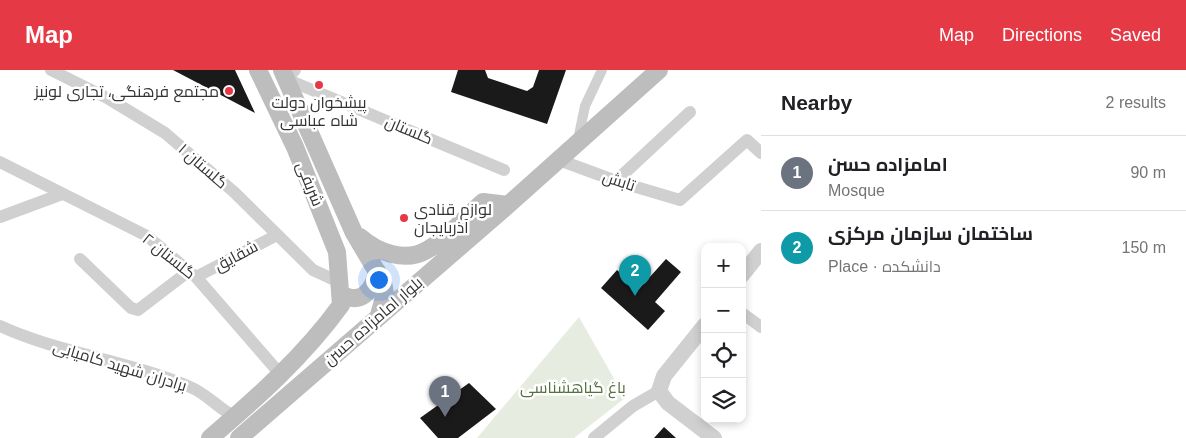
<!DOCTYPE html>
<meta charset="utf-8">
<style>
:root{--surface:#fff;--page:#f6f6f6;--text:#202124;--muted:#757577;--line:#e0e0e0;--accent:#e63946}
body{margin:0;font-family:Helvetica,Cairo,sans-serif;background:var(--page);color:var(--text)}
.controls{position:absolute;right:15px;bottom:15px;display:grid;overflow:hidden;border-radius:10px;box-shadow:0 2px 8px #0003}
.controls button{width:45px;height:45px;display:grid;place-items:center;padding:0;border:0;border-bottom:1px solid var(--line);background:var(--surface);color:var(--text);font:25px sans-serif}
.you{position:absolute;left:378px;top:209px;width:18px;height:18px;margin:-12px;border:4px solid #fff;border-radius:50%;background:#1a73e8;box-shadow:0 0 0 8px #1a73e833}
.badge{display:grid;place-items:center;width:32px;height:32px;border-radius:50%;background:var(--accent);color:#fff;font-size:16px;font-weight:700}
.pin{position:absolute;translate:-50% -41px;filter:drop-shadow(0 1px 2px #0008)}
.pin::after{content:'';position:absolute;top:26px;width:18px;height:15px;background:inherit;clip-path:polygon(0 0,100% 0,50% 100%)}
.list{margin:0;padding:0;list-style:none}
h2{display:flex;justify-content:space-between;align-items:center;height:65px;margin:0;padding:0 20px;font-size:21px}
h2 small{font-size:16px;font-weight:400;color:var(--muted)}
.list li{display:grid;grid-template-columns:32px 1fr auto;gap:15px;align-items:center;box-sizing:border-box;height:75px;padding:0 20px;border-top:1px solid var(--line)}
.list b{display:block;font-size:19px;white-space:nowrap}
.list p{margin:0;font-size:16px;white-space:nowrap;color:var(--muted)}
.list em{font-size:16px;font-style:normal;color:var(--muted)}
.icon{flex:none;width:28px;height:28px;fill:none;stroke:currentColor;stroke-width:2;stroke-linecap:round;stroke-linejoin:round}
.map{position:relative;flex:none;width:761px;height:368px;overflow:hidden}
header{display:flex;align-items:center;gap:30px;box-sizing:border-box;height:70px;padding:0 25px;background:var(--accent);color:#fff}
header strong{font-size:24px}
nav{display:flex;gap:28px;margin-inline-start:auto;font-size:18px}
main{display:flex}
aside{flex:1;background:var(--surface)}
.map>svg:first-child{display:block}
.green{fill:#e6ecdf}
.building{fill:#1a1a1a}
.lines{fill:none;stroke-linecap:round;stroke-linejoin:round}
.pedestrian{stroke:#d0d0d0;stroke-width:10}
.minor{stroke:#d0d0d0;stroke-width:12}
.tertiary{stroke:#d0d0d0;stroke-width:16}
.secondary{stroke:#bdbdbd;stroke-width:18}
.poi-dot{fill:#e63946;stroke:#fff;stroke-width:2}
.labels{text-anchor:middle;dominant-baseline:central;stroke-width:5;stroke-linejoin:round;paint-order:stroke}
.poi-label{font-size:16px;fill:#333;stroke:#fff;text-anchor:end}
.street-label{font-size:16px;fill:#333;stroke:#fff}
.park-label{font-size:16px;fill:#56703f;stroke:#fff}
</style>
<header>
<strong>Map</strong>
<nav><a>Map</a><a>Directions</a><a>Saved</a></nav>
</header>
<main>
<div class="map">
<svg width="761" height="368" viewBox="0 0 761 368">
<rect width="100%" height="100%" fill="#fff"/>
<path class="green" d="M579 247 625 328 574 368H477Z"/>
<path class="building" d="M173 0H235L255 43Z
M458 0H485L488 8 527 21 533 17 539 0H566L547 54 451 22Z
M666 189 681 202 655 232 665 241 648 260 601 218 617 200 639 219Z
M469 313 496 339 458 368H438L420 348Z
M664 357 676 368H654Z"/>
<g class="lines">
<path class="pedestrian" d="M578 70 585 36 602 0"/>
<path class="minor" d="M51 0 109 29 165 63 234 122 313 200 339 212
M295 0 286 9 504 100
M559 90 616 111 680 130 747 70 761 83
M0 92 147 166 196 207 281 305
M616 111 690 42
M0 147 62 124
M80 189 131 238 138 240 189 201
M196 207 277 165
M742 243 761 257
M0 256C58 283 130 291 190 317 206 323 219 339 235 347
M594 368 633 336 659 321"/>
<path class="tertiary" d="M742 205 761 181
M705 255 664 306 659 321 668 333 714 368"/>
<path class="secondary" d="M258 0 295 77 337 182 341 235
M282 0 354 163 383 212 385 224 379 245
M360 167C377 182 405 193 427 180 445 170 467 146 483 132L508 135
M340 223C360 237 374 220 377 201
M210 368C258 327 304 286 341 235
M239 368 508 135 659 0"/>
</g>
<g class="poi-dot">
<circle cx="319" cy="15" r="5"/>
<circle cx="229" cy="21" r="5"/>
<circle cx="404" cy="148" r="5"/>
</g>
<g class="labels">
<g class="poi-label">
<text x="219" y="21">مجتمع فرهنگی، تجاری لونیز</text>
<text x="319" y="32" text-anchor="middle">پیشخوان دولت<tspan x="319" dy="18">شاه عباسی</tspan></text>
<text x="414" y="139" text-anchor="start">لوازم قنادی<tspan x="414" dy="18">آذربایجان</tspan></text>
</g>
<g class="street-label">
<text transform="translate(409 60) rotate(23)">گلستان</text>
<text transform="translate(203 96) rotate(41)">گلستان ۱</text>
<text transform="translate(619 111) rotate(18)">تابش</text>
<text transform="translate(310 114) rotate(68)">شریفی</text>
<text transform="translate(169 186) rotate(39)">گلستان ۲</text>
<text transform="translate(236 186) rotate(-28)">شقایق</text>
<text transform="translate(373 251) rotate(-41)">بلوار امامزاده حسن</text>
<text transform="translate(120 296) rotate(17)">برادران شهید کامیابی</text>
</g>
<g class="park-label">
<text x="573" y="317">باغ گیاهشناسی</text>
</g>
</g>
</svg>
<div class="controls">
<button>+</button>
<button>−</button>
<button><svg class="icon" aria-label="locate" viewBox="0 0 24 24"><circle cx="12" cy="12" r="6"/><path d="M12 2v4M12 18v4M2 12h4M18 12h4"/></svg></button>
<button><svg class="icon" aria-label="layers" viewBox="0 0 24 24"><path d="M12 4l9 5-9 5-9-5zM3 14l9 5 9-5"/></svg></button>
</div>
<div class="you"></div>
<div class="pin badge" style="left:445px;top:347px;background:#6b7280">1</div>
<div class="pin badge" style="left:635px;top:226px;background:#0f9aa8">2</div>
</div>
<aside>
<h2>Nearby<small>2 results</small></h2>
<ul class="list">
<li><span class="badge" style="background:#6b7280">1</span><div><b>امامزاده حسن</b><p>Mosque</p></div><em>90 m</em></li>
<li><span class="badge" style="background:#0f9aa8">2</span><div><b>ساختمان سازمان مرکزی</b><p>Place · دانشکده</p></div><em>150 m</em></li>
</ul>
</aside>
</main>
